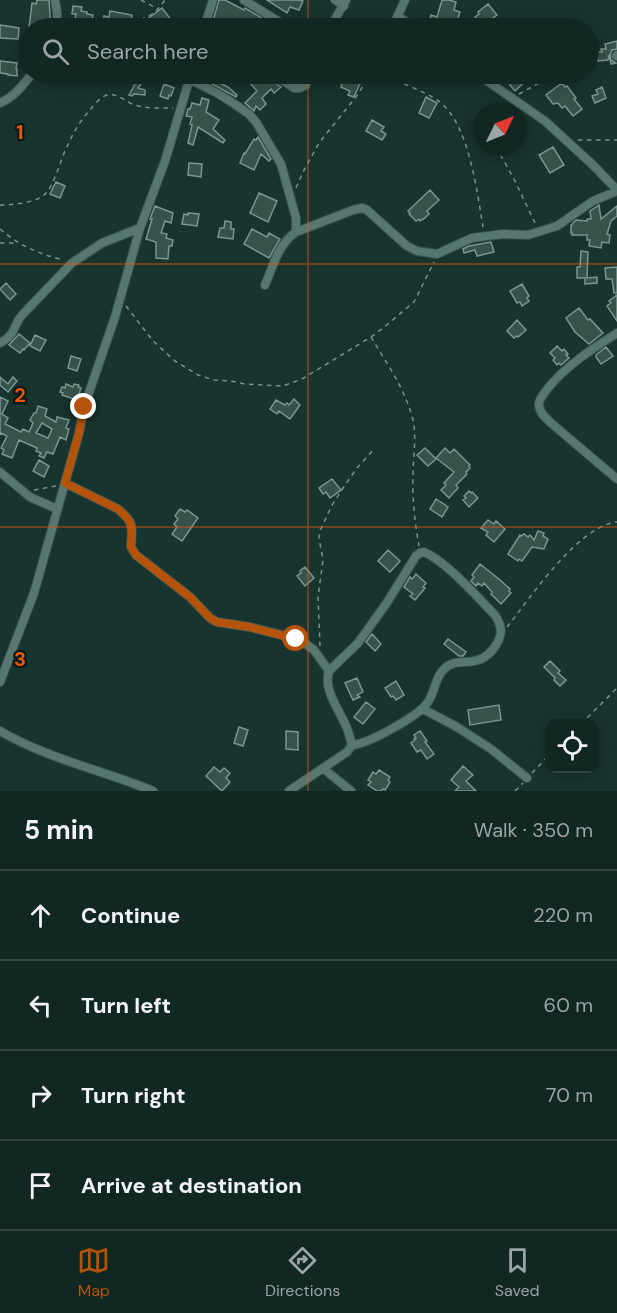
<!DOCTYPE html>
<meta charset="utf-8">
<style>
:root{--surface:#112722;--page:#1e332f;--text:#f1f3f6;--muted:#9ca5a5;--line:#304440;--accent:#b45309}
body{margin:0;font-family:"DM Sans",sans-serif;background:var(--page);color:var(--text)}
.controls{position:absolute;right:18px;bottom:18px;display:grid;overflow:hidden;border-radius:12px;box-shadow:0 3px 15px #0003}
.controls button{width:54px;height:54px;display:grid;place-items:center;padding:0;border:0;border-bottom:2px solid var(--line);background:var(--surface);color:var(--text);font:30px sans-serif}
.compass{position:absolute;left:473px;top:102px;width:54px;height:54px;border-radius:50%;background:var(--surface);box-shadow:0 3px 15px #0003;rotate:47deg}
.stop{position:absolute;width:18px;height:18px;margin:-14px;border:4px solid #b45309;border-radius:50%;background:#fff}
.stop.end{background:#b45309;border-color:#fff;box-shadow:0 2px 6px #0008}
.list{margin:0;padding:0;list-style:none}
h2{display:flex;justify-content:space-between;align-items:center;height:78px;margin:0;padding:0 24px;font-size:26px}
h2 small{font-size:20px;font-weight:400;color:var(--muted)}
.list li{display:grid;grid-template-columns:39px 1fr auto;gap:18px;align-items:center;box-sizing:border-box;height:90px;padding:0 24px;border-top:2px solid var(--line)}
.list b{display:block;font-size:22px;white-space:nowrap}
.list em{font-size:20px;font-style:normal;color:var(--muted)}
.icon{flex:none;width:33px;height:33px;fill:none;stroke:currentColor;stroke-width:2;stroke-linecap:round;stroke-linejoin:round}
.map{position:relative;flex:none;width:617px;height:791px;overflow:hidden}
.search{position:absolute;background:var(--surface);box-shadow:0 3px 15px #0003;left:18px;right:18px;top:18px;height:66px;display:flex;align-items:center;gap:15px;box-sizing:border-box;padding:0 21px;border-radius:33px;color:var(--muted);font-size:22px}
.sheet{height:438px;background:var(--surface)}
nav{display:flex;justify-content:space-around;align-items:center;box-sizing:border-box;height:84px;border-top:2px solid var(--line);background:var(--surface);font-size:16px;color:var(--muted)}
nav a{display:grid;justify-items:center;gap:3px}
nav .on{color:var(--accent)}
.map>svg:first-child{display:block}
.building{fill:#35524b;stroke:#78978f;stroke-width:1.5;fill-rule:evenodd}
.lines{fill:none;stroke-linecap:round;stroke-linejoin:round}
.street-casing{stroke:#38504b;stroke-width:10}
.path{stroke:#7b928c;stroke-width:1.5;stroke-dasharray:4.5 4.5;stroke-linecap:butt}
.street{stroke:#57766f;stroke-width:8}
.route{stroke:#b45309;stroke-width:8}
.grid{fill:none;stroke:#e8590c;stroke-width:1.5;stroke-opacity:0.55}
.grid-label{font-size:20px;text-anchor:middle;font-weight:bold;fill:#e8590c;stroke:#0c1916;stroke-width:4.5;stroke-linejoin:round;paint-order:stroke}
</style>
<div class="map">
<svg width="617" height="791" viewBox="0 0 617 791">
<rect width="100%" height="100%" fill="#17342e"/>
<path class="building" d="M37 0H49L51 28H29L32 3 36 4Z
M219 0H225L244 10 245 8 278 28H221L212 24Z
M267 0H299L303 1 299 10 290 7 287 13Z
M442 0H449L456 2 454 10 460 12 455 28H436L437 27 429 24 431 15 437 17Z
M488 4 497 15 493 18 496 22 488 28H475L481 24 475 17 479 14 478 12Z
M73 6 82 7 81 11 87 12V14L93 15 92 21 100 23 99 28H73L76 14H72Z
M162 8 172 21 162 28H147L142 23Z
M110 11 132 15 131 22 116 21 115 25 103 24 104 16 109 17Z
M0 25 19 28 18 39 0 38Z
M617 41V49L612 50 610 55 611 60 616 63 611 64 609 55 608 60 598 61 597 52H602L601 49H606L605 44Z
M0 61 17 63 16 69H17V76L8 75V74L0 73Z
M119 74H148L138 88 145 90V95L134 94 132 96 129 95 135 84Z
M197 74H203L228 87 237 95 236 97 197 76Z
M260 74H267L269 79 281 87 274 93 271 89 262 98 266 104 260 110 256 106 254 111 245 103 257 91 250 83Z
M349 74H364L354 97 348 95 350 91 341 87 343 80 345 81Z
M513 74 516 77 520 74H533L515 91 506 80Z
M562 83 565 87 567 86 576 98 574 99 582 109 573 116 565 106 562 108 558 103 553 104 546 95Z
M164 84 174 88 171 96 169 95 168 99 160 96Z
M602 87 606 98 595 103 592 96 598 94 596 90Z
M426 97 437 103 429 118 419 113Z
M202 98 209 100 206 112 219 120 213 129 225 140 223 143 198 127 193 145 188 143 192 125 190 124 192 117 186 116 188 109H190L192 103 200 105Z
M372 120 384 127 381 131 386 134 382 140 366 131Z
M258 137 271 159 269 161 261 154 254 170 240 163 244 153 245 154 254 139 256 140Z
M553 147 564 165 550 173 539 155Z
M189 163 202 164 201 177 188 175Z
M56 182 65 186 60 198 50 194Z
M430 190 439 200 427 211 429 214 425 218 420 221 419 219 416 221 409 214 410 213 408 211Z
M259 193 277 201 268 222 250 213Z
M599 205 601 219 617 206V216L611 221 607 234 610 235 609 243 602 242 601 248 589 246 590 240H587V235H572V233H571V225H572L573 223 576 220 587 221V219H591L590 211Z
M155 206 173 213 171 223 165 221 161 233 167 234 166 238 173 240 172 246H169L168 259 156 258V242L146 239 152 219H150Z
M188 213 199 214 197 226 182 224 184 214 188 215Z
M225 221 231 222V229H234L233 239 218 237 220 228H224Z
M252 229 267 237 269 233 280 239 269 258 244 244Z
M491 242 494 252 477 256 475 250 464 253 463 249 469 246Z
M581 251 588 252 587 278 597 277V283L585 284V278H577V267H580Z
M617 267V293H614L612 279H606L605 268Z
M6 283 16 294 10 300 0 289Z
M522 284 529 296 527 298 529 301 522 306 520 302 517 303 510 291Z
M617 295V321L607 306 611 303 609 301Z
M579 308 588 320 590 319 603 333 589 344 575 332 566 318Z
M517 320 526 330 518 337 517 336 514 338 507 331Z
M19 334 30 343 24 350 23 349 20 353 9 345Z
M35 335 46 340 40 351 30 346Z
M557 346 562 351 564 349 568 354 566 355 569 358 561 365 559 363 557 365 553 360 555 358 550 353Z
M606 347 613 356 601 364 596 357V355Z
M71 356 81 359 77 371 68 368Z
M0 377 8 384 13 377 17 381 8 392 0 385Z
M66 384 73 387 74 384 79 385 78 387 81 388 77 400 62 395 63 393 60 392 62 387 65 388Z
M0 397 8 401 2 414 8 418 5 424 21 432 23 429 29 432 33 423 30 420 34 413H36L38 406 47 409 45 416 56 422 57 417 69 420 66 428 69 429 66 440 60 437 53 454 47 452 44 458 39 456 41 453 36 451 37 448 19 440 12 458 2 454 4 450 1 448 7 436 1 433 0 435ZM42 423 52 429 48 438 36 433Z
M294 399 300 405 290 419 279 411 277 414 270 409 276 400 285 405 287 403 289 405Z
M425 448 436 459 428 466 417 455Z
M445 448 450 453 454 449 470 465 469 466 470 468 466 472 467 474 456 485 458 488 449 498 441 490 446 485 444 483 454 472 436 458Z
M39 460 49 466 44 477 33 471Z
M332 479 341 490 330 498 326 492 323 494 319 488Z
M469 491 471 493 472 492 478 498 469 507 463 500 466 498 464 496Z
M436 499 448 507 442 517 430 509Z
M180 509 185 512 187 510 198 518 182 541 172 534 177 527 174 524 178 519 175 516Z
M488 520 494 524 496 521 505 529 494 542 486 535 488 532 481 528Z
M538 531 544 533 543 536 548 539 544 549 532 547 522 561 519 559 518 561 508 554 520 535 521 536 524 534 528 537 530 535 534 540Z
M388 550 400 561 390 572 378 561Z
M480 564 500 580 510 589 509 591 511 593 501 604 491 594 492 592 484 583 482 586 478 583 476 586 471 581 474 577 472 575Z
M305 567 314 578 305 586 297 576 301 573 300 571Z
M416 574 426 583 423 587 425 588 415 600 410 596 413 594 404 587 410 577 412 579Z
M372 634 381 644 375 651 366 642Z
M448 639 466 652 463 656H459L444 644Z
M550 661 560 671 558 673 566 680 560 686 554 680 555 678 544 667Z
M357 678 363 692 357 695 360 697 353 700 345 683Z
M396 681 404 695 396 700 393 696 391 697 385 688Z
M366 702 375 709 363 724 354 717Z
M499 705 501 720 470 725 468 710Z
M239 727 248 730 243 746 234 743Z
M286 731 298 732V750L286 749Z
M420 731 427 741 425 742 434 754 427 759 421 750 417 752 411 743 415 740 414 739 416 738 414 735Z
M463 766 473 775 466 781 476 791H455L459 787 451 780Z
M214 767 220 772 224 768 230 773 226 778 230 782 222 791 206 776Z
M379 770 390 777 388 780 390 782 385 790 383 789 381 791H377L368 785 371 782 368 780 373 772 376 774Z"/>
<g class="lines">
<g class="street-casing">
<path id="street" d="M55 0 57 12V28
M244 0 289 28
M335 0 344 6
M398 16 415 28
M204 28 213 0
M330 28 346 0
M392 28 405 0
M616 56 617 55
M273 74 294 88H300L306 85
M477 74 545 121 593 165 617 190
M189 79 217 93 230 101 249 114 256 122 281 164 296 218V232C278 244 273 267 265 285
M0 103C14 97 23 85 32 74
M296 232 353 210 362 208 367 210 407 246 417 251 437 254 472 238 503 234 528 235 557 226 593 201 617 191
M617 333C592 349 567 365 548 388 545 393 539 398 539 404 539 413 546 418 551 423L617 479
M0 343C18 333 11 328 22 315L72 263 102 243 140 228
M0 472 30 497 57 509
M65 483 118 509C135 523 132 527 131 547L136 555 190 597 210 618 217 622 250 627 301 640 314 650 329 671
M0 682 34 593 79 433 84 407 115 317 140 228 165 161 191 74
M423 709 457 727 491 749 527 778
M0 731C48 759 102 770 153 791
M324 769 351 791
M289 791 347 752 352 745C350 738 349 732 346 726 339 709 323 690 329 671L358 643 386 604 416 556 420 553 424 552C447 562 477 597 495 615 502 626 503 634 496 645 478 673 458 654 444 669 435 677 435 692 428 702 419 716 368 744 352 745"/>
</g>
<path class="path" d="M141 0 158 9
M125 28 138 23 145 17 151 15 158 9 165 0
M379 74C398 82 420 89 437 100 469 121 477 192 483 227
M519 94 539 83
M505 111 510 105
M578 140H617
M496 147 514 179 536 225
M296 188 303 172 319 143 359 93 369 74
M0 205C12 205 35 203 44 195 54 187 60 161 66 149 72 135 79 122 90 110 94 105 100 97 107 95 117 93 124 100 132 104 145 109 160 108 173 108
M0 229C20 246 37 253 63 260
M0 243H17
M126 306 153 341 175 361 198 375 214 380 231 381 245 384 283 386 302 379 371 337 383 328 414 302 434 262
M371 337C387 364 408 393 414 425 416 442 413 459 413 476 412 498 415 524 419 546
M34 490 56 486
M507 627C531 597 578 526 617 522
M320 646 318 597 323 560 319 538 320 531 331 507 343 488 357 468 375 448
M581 724 617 688
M532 773 550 754
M515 791 523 783"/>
<use href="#street" class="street"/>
</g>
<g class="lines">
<path class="route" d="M84 407 79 433 65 483 118 509C135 524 132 527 131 547L136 555 190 597 210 618 217 622 250 627 296 639"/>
</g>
<path class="grid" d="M308 0V28M308 74V791M0 264H617M0 527H617"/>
<g class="grid-label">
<text x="20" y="139">1</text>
<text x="20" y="402">2</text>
<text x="20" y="666">3</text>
</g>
</svg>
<div class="controls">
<button><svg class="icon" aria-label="locate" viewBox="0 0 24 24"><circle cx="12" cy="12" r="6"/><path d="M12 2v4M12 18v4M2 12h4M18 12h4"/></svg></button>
</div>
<svg class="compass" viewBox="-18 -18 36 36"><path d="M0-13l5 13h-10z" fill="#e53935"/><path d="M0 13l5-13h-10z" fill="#9ca5a5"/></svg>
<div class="stop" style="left:296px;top:639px"></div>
<div class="stop end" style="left:84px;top:407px"></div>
<div class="search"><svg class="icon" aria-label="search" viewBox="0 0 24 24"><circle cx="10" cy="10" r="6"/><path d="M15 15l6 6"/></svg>Search here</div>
</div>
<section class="sheet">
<h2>5 min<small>Walk · 350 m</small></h2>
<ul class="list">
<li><svg class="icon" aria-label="ahead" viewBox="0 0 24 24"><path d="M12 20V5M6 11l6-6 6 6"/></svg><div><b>Continue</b></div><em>220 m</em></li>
<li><svg class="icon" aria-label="left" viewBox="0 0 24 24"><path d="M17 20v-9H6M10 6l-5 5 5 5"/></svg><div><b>Turn left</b></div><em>60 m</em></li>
<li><svg class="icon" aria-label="right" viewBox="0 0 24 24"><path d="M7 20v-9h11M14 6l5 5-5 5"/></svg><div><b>Turn right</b></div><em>70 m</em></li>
<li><svg class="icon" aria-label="arrive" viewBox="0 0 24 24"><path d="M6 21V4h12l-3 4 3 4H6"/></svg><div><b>Arrive at destination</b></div></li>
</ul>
</section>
<nav>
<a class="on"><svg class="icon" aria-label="map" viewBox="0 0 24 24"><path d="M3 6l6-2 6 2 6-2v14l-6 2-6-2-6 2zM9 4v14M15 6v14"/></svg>Map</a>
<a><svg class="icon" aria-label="directions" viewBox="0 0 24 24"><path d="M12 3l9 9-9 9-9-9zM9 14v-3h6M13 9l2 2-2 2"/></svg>Directions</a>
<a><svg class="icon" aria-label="saved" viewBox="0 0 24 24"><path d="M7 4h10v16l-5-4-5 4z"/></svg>Saved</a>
</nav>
